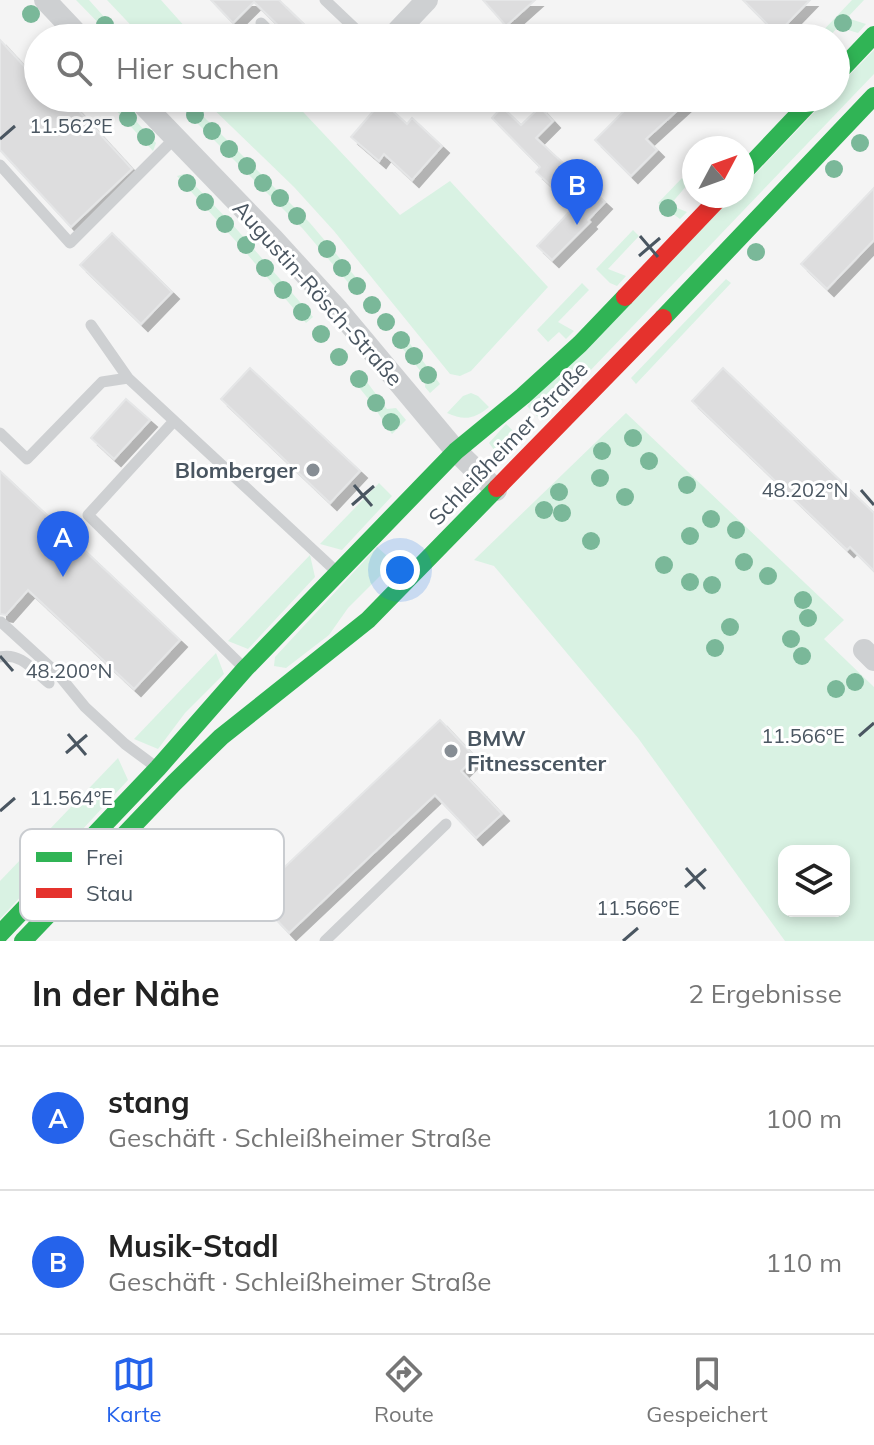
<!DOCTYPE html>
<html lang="de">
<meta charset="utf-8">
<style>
:root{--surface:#fff;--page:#f2f2f2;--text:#222;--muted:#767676;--line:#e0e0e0;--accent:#2563eb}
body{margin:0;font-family:Mulish,sans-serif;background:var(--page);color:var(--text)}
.controls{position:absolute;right:24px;bottom:24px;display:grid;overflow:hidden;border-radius:16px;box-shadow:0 4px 12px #0003}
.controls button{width:72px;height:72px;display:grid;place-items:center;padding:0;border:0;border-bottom:2px solid var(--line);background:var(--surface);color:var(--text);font:40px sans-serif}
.compass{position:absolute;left:682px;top:136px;width:72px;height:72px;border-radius:50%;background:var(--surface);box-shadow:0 4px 12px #0003;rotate:49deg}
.you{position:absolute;left:400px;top:570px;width:28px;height:28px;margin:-20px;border:6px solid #fff;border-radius:50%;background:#1a73e8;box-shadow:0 0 0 12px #1a73e833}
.badge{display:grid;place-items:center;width:52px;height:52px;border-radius:50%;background:var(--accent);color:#fff;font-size:26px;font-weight:700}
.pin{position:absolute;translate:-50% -66px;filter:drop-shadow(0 2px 4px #0008)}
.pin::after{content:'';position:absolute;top:42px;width:28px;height:24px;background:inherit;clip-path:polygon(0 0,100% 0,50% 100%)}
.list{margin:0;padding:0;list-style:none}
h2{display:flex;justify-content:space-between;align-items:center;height:104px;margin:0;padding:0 32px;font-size:34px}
h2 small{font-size:26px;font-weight:400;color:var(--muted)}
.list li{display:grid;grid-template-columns:52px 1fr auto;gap:24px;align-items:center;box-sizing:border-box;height:144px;padding:0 32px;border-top:2px solid var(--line)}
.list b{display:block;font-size:30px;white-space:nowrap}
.list p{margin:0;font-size:26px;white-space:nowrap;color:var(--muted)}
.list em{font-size:26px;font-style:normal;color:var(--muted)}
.icon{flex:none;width:44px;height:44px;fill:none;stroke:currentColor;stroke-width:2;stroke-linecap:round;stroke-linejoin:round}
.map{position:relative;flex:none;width:874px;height:941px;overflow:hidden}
.search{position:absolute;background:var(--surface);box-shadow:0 4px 12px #0003;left:24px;right:24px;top:24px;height:88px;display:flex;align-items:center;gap:20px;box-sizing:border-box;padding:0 28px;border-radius:44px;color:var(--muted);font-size:30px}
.sheet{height:392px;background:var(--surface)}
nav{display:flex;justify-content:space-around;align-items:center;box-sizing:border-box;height:112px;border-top:2px solid var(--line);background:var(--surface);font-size:22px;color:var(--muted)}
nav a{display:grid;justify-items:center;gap:4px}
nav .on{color:var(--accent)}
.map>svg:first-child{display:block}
.green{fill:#d9f2e3;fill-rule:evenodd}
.building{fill:#ddddde;stroke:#e5e6e7;stroke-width:2;filter:url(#shadow)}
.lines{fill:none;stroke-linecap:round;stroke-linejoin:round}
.lane{stroke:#ced0d2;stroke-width:11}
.street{stroke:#ced0d2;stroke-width:22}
.fast{stroke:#30b455;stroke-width:18}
.jam{stroke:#e5322d;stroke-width:18}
.tree{fill:#7ab899}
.ticks{fill:none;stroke:#4a5661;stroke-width:3}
.poi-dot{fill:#868d94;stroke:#fff;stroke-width:3}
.labels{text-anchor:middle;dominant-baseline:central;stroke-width:6;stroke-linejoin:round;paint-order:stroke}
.street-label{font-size:22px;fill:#4a5661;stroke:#fff}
.poi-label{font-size:22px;font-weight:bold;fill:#4a5661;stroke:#fff;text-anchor:end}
.key{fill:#fff;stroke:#c9ccd0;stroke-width:2}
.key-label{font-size:22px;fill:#4a5661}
.ticks-label{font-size:20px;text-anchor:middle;fill:#4a5661;stroke:#fff;stroke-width:6;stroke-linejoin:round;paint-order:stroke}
</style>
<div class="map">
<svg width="874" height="941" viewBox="0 0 874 941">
<defs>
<filter id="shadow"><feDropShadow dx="7" dy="7" stdDeviation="0" flood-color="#0004"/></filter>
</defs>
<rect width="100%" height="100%" fill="#f4f4f4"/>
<path class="green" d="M76 0H89L123 38H113Z
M107 0H161L195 38H143Z
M852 0H864L847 18 866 24 858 33 838 27 828 38H816Z
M874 50V74L542 421 527 406 734 196H742V188L828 98H836V89Z
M105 98H115L156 143 153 151Z
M172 98H184L201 114 310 223 364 287 357 293 303 229Z
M202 98H290L400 215 450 181 548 287 471 371 460 376 450 374 334 231 294 187Z
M184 174 233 225 313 317 306 323 242 248 177 176Z
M682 178 688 184 670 205 687 212 680 219 658 203Z
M633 230 639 236 608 269 626 276 617 286 610 283 596 269Z
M726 279 731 283 636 384 631 378Z
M582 283 589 290 558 322 574 331 566 339 559 332 548 342 537 330Z
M402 333 440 384 430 393 425 387 426 378 395 339Z
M361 374 387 409 396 408 406 420 392 434 370 401 353 380Z
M471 393 478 396 489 407C475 419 464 421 447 413L463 396Z
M626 413 844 620 824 639 874 687V941H785L638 738 494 566 474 560ZM784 851H844V911H784Z
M506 424 523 440C515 449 507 454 495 451L489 443Z
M379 483 392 496 342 550 320 544Z
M377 547 394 562 348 608 329 635 286 668 274 666 275 657Z
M310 555 315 577 248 649 228 641Z
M216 653 224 674 185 713 158 749 134 739Z
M118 758 128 780 0 919V881Z"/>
<path class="building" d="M211 0H279L318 38H291L254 2 233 23Z
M483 0H535L506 26Z
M743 0H810L777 34Z
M0 40 38 81V98H67L132 169 71 227 0 150Z
M637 98H691L646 139 657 150 631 176 595 140Z
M382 101 407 124 412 118 442 146 412 180 384 154 379 161 351 137Z
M502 107 521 125 540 107 553 121 536 138 605 202 588 220 590 222 552 260 537 246 574 207 536 172 540 167 492 118Z
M874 188V240L827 289 801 264Z
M112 233 172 292 141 324 80 265Z
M250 368 360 471 330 503 221 399Z
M723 368 874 513V571L850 547 847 550 692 401Z
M126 399 150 420 114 459 91 438Z
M0 471 180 640 134 689 28 590 6 615 0 614Z
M440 720 475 757 461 771 502 814 476 838 435 795 289 933 254 896Z"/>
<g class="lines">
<path class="lane" d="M325 0 365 38
M261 23 276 38
M0 165 70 243 175 138
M91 325 128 378 338 573
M174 421 88 515 245 669
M0 433 27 459 102 382 128 378
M1 622 58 674 85 707 125 744 156 767
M0 657C21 652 34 671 49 683
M325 941 446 824"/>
<path class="street" d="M45 0 81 38
M391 38 427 0
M137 98 274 240 338 310 456 451 496 490
M864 650 874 660"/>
<path class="fast" d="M836 75 874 35
M742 174 814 98
M663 318 874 96
M0 934 158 768 245 669 456 451 523 396 580 344 625 297
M23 941 174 783 221 737 368 620 497 488"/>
<path class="jam" d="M625 297 721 196
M497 488 663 318"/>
</g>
<g class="tree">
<circle cx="31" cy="14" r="9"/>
<circle cx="843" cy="23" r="9"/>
<circle cx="105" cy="25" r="9"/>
<circle cx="195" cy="115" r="9"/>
<circle cx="128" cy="118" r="9"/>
<circle cx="212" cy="131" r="9"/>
<circle cx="146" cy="137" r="9"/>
<circle cx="860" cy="143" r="9"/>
<circle cx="229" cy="149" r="9"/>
<circle cx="247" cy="166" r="9"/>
<circle cx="834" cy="169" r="9"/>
<circle cx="187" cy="183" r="9"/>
<circle cx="263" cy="183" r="9"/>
<circle cx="280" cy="198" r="9"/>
<circle cx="205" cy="202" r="9"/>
<circle cx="668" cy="208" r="9"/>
<circle cx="297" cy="216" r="9"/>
<circle cx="225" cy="224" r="9"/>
<circle cx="246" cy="245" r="9"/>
<circle cx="327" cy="249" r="9"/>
<circle cx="756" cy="252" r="9"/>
<circle cx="265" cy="268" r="9"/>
<circle cx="342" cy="268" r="9"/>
<circle cx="357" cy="286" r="9"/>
<circle cx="283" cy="290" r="9"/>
<circle cx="372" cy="305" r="9"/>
<circle cx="302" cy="312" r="9"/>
<circle cx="386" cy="322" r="9"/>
<circle cx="321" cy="334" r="9"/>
<circle cx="401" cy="340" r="9"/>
<circle cx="414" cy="356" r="9"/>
<circle cx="339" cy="357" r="9"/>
<circle cx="428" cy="375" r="9"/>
<circle cx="359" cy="379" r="9"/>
<circle cx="376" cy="403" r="9"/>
<circle cx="391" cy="422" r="9"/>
<circle cx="633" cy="438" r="9"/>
<circle cx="602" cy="451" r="9"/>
<circle cx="649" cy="461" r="9"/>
<circle cx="600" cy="478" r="9"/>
<circle cx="687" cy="485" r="9"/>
<circle cx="559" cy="492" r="9"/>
<circle cx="625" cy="497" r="9"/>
<circle cx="544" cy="510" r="9"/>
<circle cx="562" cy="513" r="9"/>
<circle cx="711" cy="519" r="9"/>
<circle cx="736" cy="530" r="9"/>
<circle cx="690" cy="536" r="9"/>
<circle cx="591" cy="541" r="9"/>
<circle cx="744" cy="562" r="9"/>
<circle cx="664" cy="565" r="9"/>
<circle cx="768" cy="576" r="9"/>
<circle cx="690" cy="582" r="9"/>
<circle cx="712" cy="585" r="9"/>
<circle cx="803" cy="600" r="9"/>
<circle cx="808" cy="618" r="9"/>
<circle cx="730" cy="627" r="9"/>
<circle cx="791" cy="639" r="9"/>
<circle cx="715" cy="648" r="9"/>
<circle cx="802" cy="656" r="9"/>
<circle cx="855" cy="682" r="9"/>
<circle cx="836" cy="689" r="9"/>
</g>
<path class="ticks" d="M0 139 15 126M640 236 658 257M639 256 660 238M354 485 372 506M861 490 874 505M352 505 374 486M0 656 13 671M68 734 86 755M859 736 874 723M66 753 87 735M0 811 15 798M686 868 705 889M685 887 706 869M623 941 638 928"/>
<g class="poi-dot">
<circle cx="313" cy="470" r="8"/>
<circle cx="451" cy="751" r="8"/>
</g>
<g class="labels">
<g class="street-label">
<text transform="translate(318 293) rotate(48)">Augustin-Rösch-Straße</text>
<text transform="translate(508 443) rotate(-46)">Schleißheimer Straße</text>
</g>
<g class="poi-label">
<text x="297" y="470">Blomberger</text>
<text x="467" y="738" text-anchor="start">BMW<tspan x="467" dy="25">Fitnesscenter</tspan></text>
</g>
</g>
<rect x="20" y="829" width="264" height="92" rx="12" class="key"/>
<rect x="36" y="852" width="36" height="10" fill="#30b455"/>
<rect x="36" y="888" width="36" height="10" fill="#e5322d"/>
<g class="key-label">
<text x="86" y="865">Frei</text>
<text x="86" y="901">Stau</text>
</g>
<g class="ticks-label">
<text x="71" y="133">11.562°E</text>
<text x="805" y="497">48.202°N</text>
<text x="69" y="678">48.200°N</text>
<text x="803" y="743">11.566°E</text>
<text x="71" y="805">11.564°E</text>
<text x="638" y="915">11.566°E</text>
</g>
</svg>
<div class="controls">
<button><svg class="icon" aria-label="layers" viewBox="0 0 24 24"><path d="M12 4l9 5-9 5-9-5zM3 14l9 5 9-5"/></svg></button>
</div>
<svg class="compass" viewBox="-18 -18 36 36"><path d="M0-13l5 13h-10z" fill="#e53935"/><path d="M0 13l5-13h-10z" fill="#767676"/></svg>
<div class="you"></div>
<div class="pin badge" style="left:63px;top:577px">A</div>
<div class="pin badge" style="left:577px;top:225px">B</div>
<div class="search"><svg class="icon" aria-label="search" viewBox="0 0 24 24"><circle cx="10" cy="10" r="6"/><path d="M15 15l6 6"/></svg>Hier suchen</div>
</div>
<section class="sheet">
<h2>In der Nähe<small>2 Ergebnisse</small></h2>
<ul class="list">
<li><span class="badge">A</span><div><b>stang</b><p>Geschäft · Schleißheimer Straße</p></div><em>100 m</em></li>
<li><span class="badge">B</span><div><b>Musik-Stadl</b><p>Geschäft · Schleißheimer Straße</p></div><em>110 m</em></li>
</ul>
</section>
<nav>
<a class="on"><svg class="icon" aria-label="map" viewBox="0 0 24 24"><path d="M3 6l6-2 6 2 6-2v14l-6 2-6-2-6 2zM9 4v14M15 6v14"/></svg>Karte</a>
<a><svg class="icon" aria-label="directions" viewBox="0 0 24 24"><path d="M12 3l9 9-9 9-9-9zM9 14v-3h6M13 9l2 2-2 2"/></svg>Route</a>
<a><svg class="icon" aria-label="saved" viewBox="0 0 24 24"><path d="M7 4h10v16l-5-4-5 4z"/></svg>Gespeichert</a>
</nav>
